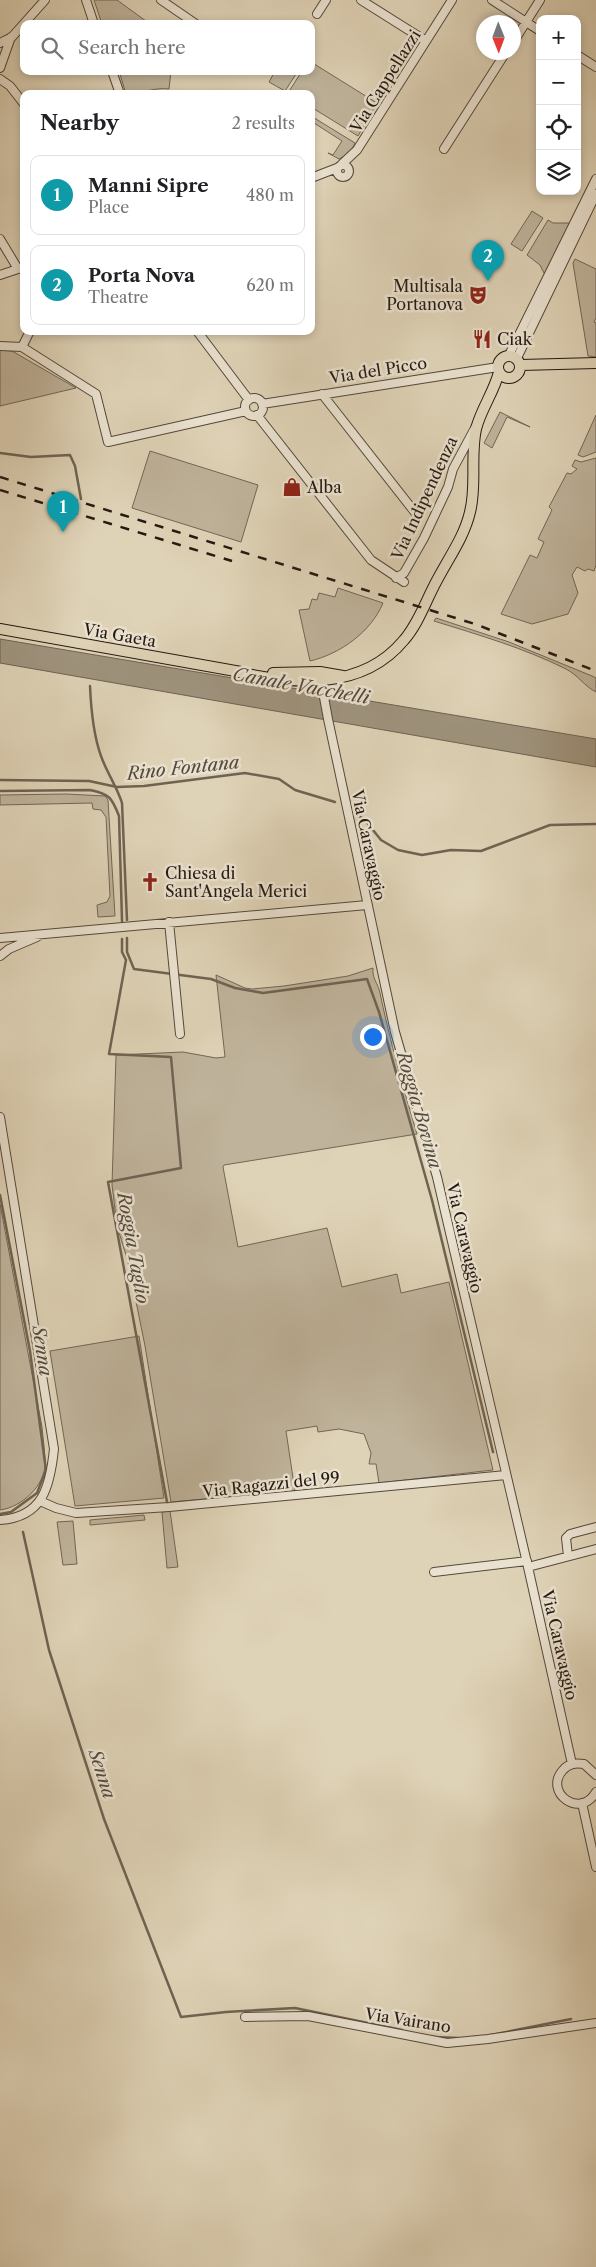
<!DOCTYPE html>
<meta charset="utf-8">
<style>
:root{--surface:#fff;--page:#f2f2f2;--text:#202124;--muted:#757577;--line:#e0e0e0;--accent:#db2777}
body{margin:0;font-family:"Libre Caslon Text",serif;background:var(--page);color:var(--text)}
.controls{position:absolute;right:15px;top:15px;display:grid;overflow:hidden;border-radius:10px;box-shadow:0 2px 8px #0003}
.controls button{width:45px;height:45px;display:grid;place-items:center;padding:0;border:0;border-bottom:1px solid var(--line);background:var(--surface);color:var(--text);font:25px sans-serif}
.compass{position:absolute;left:476px;top:15px;width:45px;height:45px;border-radius:50%;background:var(--surface);box-shadow:0 2px 8px #0003;rotate:179deg}
.you{position:absolute;left:372px;top:1036px;width:18px;height:18px;margin:-12px;border:4px solid #fff;border-radius:50%;background:#1a73e8;box-shadow:0 0 0 8px #1a73e833}
.badge{display:grid;place-items:center;width:32px;height:32px;border-radius:50%;background:var(--accent);color:#fff;font-size:16px;font-weight:700}
.pin{position:absolute;translate:-50% -41px;filter:drop-shadow(0 1px 2px #0008)}
.pin::after{content:'';position:absolute;top:26px;width:18px;height:15px;background:inherit;clip-path:polygon(0 0,100% 0,50% 100%)}
.list{margin:0;padding:0;list-style:none}
h2{display:flex;justify-content:space-between;align-items:center;height:65px;margin:0;padding:0 20px;font-size:21px}
h2 small{font-size:16px;font-weight:400;color:var(--muted)}
.list li{display:grid;grid-template-columns:32px 1fr auto;gap:15px;align-items:center;box-sizing:border-box;height:80px;margin:0 10px 10px;padding:0 10px;border:1px solid var(--line);border-radius:10px}
.list b{display:block;font-size:19px;white-space:nowrap}
.list p{margin:0;font-size:16px;white-space:nowrap;color:var(--muted)}
.list em{font-size:16px;font-style:normal;color:var(--muted)}
.icon{flex:none;width:28px;height:28px;fill:none;stroke:currentColor;stroke-width:2;stroke-linecap:round;stroke-linejoin:round}
.map{position:relative;flex:none;width:596px;height:2267px;overflow:hidden}
.search{position:absolute;background:var(--surface);box-shadow:0 2px 8px #0003;left:20px;top:20px;width:295px;height:55px;display:flex;align-items:center;gap:12px;box-sizing:border-box;padding:0 18px;border-radius:10px;color:var(--muted);font-size:19px}
.panel{position:absolute;background:var(--surface);box-shadow:0 2px 8px #0003;left:20px;top:90px;width:295px;height:245px;border-radius:10px}
.map>svg:first-child{display:block}
.green{fill:#bfb39b;stroke:#726656}
.water{fill:#9f947f;stroke:#6e6353}
.lines{fill:none;stroke-linecap:round;stroke-linejoin:round}
.stream{stroke:#6e6353;stroke-width:2.5}
.minor-casing{stroke:#53483a;stroke-width:10}
.major-casing{stroke:#241911;stroke-width:12}
.minor{stroke:#eae2d0;stroke-width:8}
.major{stroke:#dfd3b7;stroke-width:10}
.rail{stroke:#241911;stroke-width:2.5;stroke-dasharray:9 9;stroke-linecap:butt}
.labels{text-anchor:middle;dominant-baseline:central;stroke-width:5;stroke-linejoin:round;paint-order:stroke}
.street-label{font-size:16px;fill:#241911;stroke:#eae2d0}
.poi-label{font-size:16px;fill:#241911;stroke:#eae2d0;text-anchor:start}
.water-label{font-size:18px;font-style:italic;fill:#554a3d;stroke:#eae2d0}
</style>
<div class="map">
<svg width="596" height="2267" viewBox="0 0 596 2267">
<rect width="100%" height="100%" fill="#dfd3b7"/>
<filter id="stains"><feTurbulence type="fractalNoise" baseFrequency=".004" numOctaves="4"/><feColorMatrix values="0 0 0 0 .2 0 0 0 0 .09 0 0 0 0 .02 0 0 0 .5 -.17"/></filter>
<radialGradient id="worn" r=".72"><stop offset=".6" stop-color="#630" stop-opacity="0"/><stop offset="1" stop-color="#630" stop-opacity=".3"/></radialGradient>
<path class="green" d="M94 0H117L150 24H102Z
M311 62 377 103 358 136 311 107V94L288 93 302 71H311Z
M119 71H171L169 89C154 87 141 94 126 94Z
M275 71H298L285 91 269 82Z
M311 116 355 143 350 153 339 159 328 153 333 155 342 141 311 121Z
M532 211 543 218 522 251 511 244Z
M548 220 553 223H571L546 277 540 265 527 255Z
M575 259 596 269V318L594 322 596 323V357L588 356 573 263Z
M0 350 12 351 76 388 0 406Z
M500 412 530 427 507 417 492 448 484 443Z
M596 415V452L583 457 578 455Z
M150 451 258 485 241 542 132 508Z
M596 458V565L594 571 588 569 585 571 577 567 572 575 578 593 568 614 532 624 501 614 530 555 537 558 544 542 538 539 552 510 549 507 567 473 571 474 577 469 572 466 575 460 581 462Z
M338 588 383 603C371 632 340 654 310 661L299 610 309 609 312 599 317 600 319 593 335 597Z
M436 618 509 642 592 676 596 678V692C584 686 578 675 566 669 524 648 479 635 434 621Z
M66 794 105 796 108 800 115 916 98 917 97 905 107 902 110 896 106 817 101 810 93 809 92 803 0 805V795Z
M373 968C372 979 378 983 380 993 390 1041 403 1087 417 1134L224 1165 223 1167 238 1247 327 1228 342 1287 397 1274 401 1293 449 1282 493 1470 379 1483 376 1464H369L371 1453 364 1434 339 1429 318 1432 317 1426 286 1431 295 1491 171 1502 145 1346 128 1262 117 1226 112 1185 116 1055 183 1052 216 1058 225 1057 216 975 245 988 252 989 284 986 348 976Z
M0 1204 42 1427C43 1439 45 1451 45 1463 45 1486 22 1507 0 1510Z
M139 1336 164 1498 75 1506 50 1351Z
M170 1511 178 1567 167 1568 162 1512Z
M144 1515 145 1520 90 1525V1520Z
M73 1521 77 1564 63 1565 57 1522Z"/>
<path class="water" d="M0 639 596 739V767L0 663Z"/>
<g class="lines">
<path class="stream" d="M0 453 31 457 70 455 75 466 81 499
M90 686C91 709 93 734 101 756 107 773 117 787 122 803L127 920
M0 780 89 781 117 787 144 786 245 773 279 779 295 790 335 802
M0 791 90 790C110 794 112 798 119 816L122 921
M357 815 364 819 381 840 398 850 422 855 451 850 481 851 550 825 596 824
M127 938V952L134 969 211 979 235 988 263 993 367 979 379 1012 432 1200 493 1452
M122 939V952L126 960 109 1054 171 1057 181 1168 108 1182 167 1502
M0 1514 11 1512 37 1493 46 1470 30 1351 0 1195
M23 1532 49 1650 104 1819 181 2017 226 2012 295 2008 402 2030
M491 2035 571 2019
M434 2037 458 2038"/>
<g class="minor-casing">
<path id="minor" d="M86 0 94 24
M161 0 196 24
M361 0 426 41
M492 0 540 31
M317 14 326 0
M514 41 540 0
M0 43 12 37 45 0
M577 55 596 67
M0 68 11 37
M112 71 120 94
M0 79 10 86 24 104
M444 149 506 52
M342 164 357 150 452 0
M337 171a6 6 0 1 1 12 0a6 6 0 1 1-12 0Z
M311 178 337 168
M0 239 18 269
M0 275 24 267
M30 331 22 347 96 394 108 442 246 411
M197 331 249 400
M0 346 22 347
M509 355 596 179
M517 358 596 194
M322 394 417 515
M245 407a9 9 0 1 1 18 0a9 9 0 1 1-18 0Z
M262 404 498 367
M257 415 371 560 404 582
M396 578 404 573 424 538 448 487 453 469 475 428
M322 675 321 681 328 719 395 1032 437 1177 528 1567 572 1764
M169 922 180 1034
M0 938 367 905
M0 956 9 949 37 937
M0 1117 54 1449C50 1487 43 1517 0 1520
M40 1501 56 1508 76 1513 169 1507 506 1475
M568 1556 566 1538 570 1534 596 1527
M528 1567 596 1549
M434 1572 527 1561
M596 1775 584 1764C576 1763 569 1763 563 1770 543 1792 580 1820 596 1792
M582 1803 596 1867
M245 2017 308 2016 447 2043 488 2039 596 2023"/>
</g>
<g class="major-casing">
<path id="major" d="M498 367a11 11 0 1 1 22 0a11 11 0 1 1-22 0Z
M521 365 596 363
M0 629 241 672
M234 671C293 685 362 691 404 640 418 624 425 603 435 584 447 560 464 538 470 512 477 485 470 456 476 429 481 409 494 392 499 372
M273 673 320 672 343 676"/>
</g>
<use href="#minor" class="minor"/>
<use href="#major" class="major"/>
<path class="rail" d="M0 477 475 624 596 671
M0 490 232 561"/>
</g>
<defs>
<g id="theatre-bare" transform="scale(1.5)"><path d="M-5-5.5Q0-4 5-5.5V0Q5 5 0 6Q-5 5-5 0ZM-3.3-2.5H-1v1.5H-3.3ZM1-2.5H3.3v1.5H1ZM-2.8 1Q0 5.5 2.8 1Z" fill="#8f2418" stroke="#eae2d0" stroke-width="2.5" paint-order="stroke"/></g>
<g id="restaurant-bare" transform="scale(1.5)"><path d="M-5-6h1v4h1v-4h1v4h1v-4h1v5L-1.5 .5V6h-2V.5L-5-1ZM5-6V6H3V1.5H1.5Q1.5-4 5-6Z" fill="#8f2418" stroke="#eae2d0" stroke-width="2.5" paint-order="stroke"/></g>
<g id="shop-bare" transform="scale(1.5)"><path d="M-5-2.5h2.3a2.7 3.5 0 0 1 5.4 0H5L5.5 6h-11ZM-1.5-2.5h3a1.5 2.3 0 0 0-3 0Z" fill="#8f2418" stroke="#eae2d0" stroke-width="2.5" paint-order="stroke"/></g>
<g id="church-bare" transform="scale(1.5)"><path d="M-1.2-6h2.4v3.5h3.3v2.4h-3.3V6h-2.4V-.1h-3.3v-2.4h3.3Z" fill="#8f2418" stroke="#eae2d0" stroke-width="2.5" paint-order="stroke"/></g>
</defs>
<g fill-rule="evenodd">
<use href="#theatre-bare" x="478" y="295"/>
<use href="#restaurant-bare" x="482" y="339"/>
<use href="#shop-bare" x="292" y="487"/>
<use href="#church-bare" x="150" y="882"/>
</g>
<g class="labels">
<g class="street-label">
<text transform="translate(385 81) rotate(-58)">Via Cappellazzi</text>
<text transform="translate(378 370) rotate(-9)">Via del Picco</text>
<text transform="translate(424 498) rotate(-65)">Via Indipendenza</text>
<text transform="translate(120 635) rotate(10)">Via Gaeta</text>
<text transform="translate(369 845) rotate(78)">Via Caravaggio</text>
<text transform="translate(465 1238) rotate(77)">Via Caravaggio</text>
<text transform="translate(271 1484) rotate(-6)">Via Ragazzi del 99</text>
<text transform="translate(560 1645) rotate(77)">Via Caravaggio</text>
<text transform="translate(408 2020) rotate(9)">Via Vairano</text>
</g>
<g class="poi-label">
<text x="463" y="286" text-anchor="end">Multisala<tspan x="463" dy="18">Portanova</tspan></text>
<text x="497" y="339">Ciak</text>
<text x="307" y="487">Alba</text>
<text x="165" y="873">Chiesa di<tspan x="165" dy="18">Sant'Angela Merici</tspan></text>
</g>
<g class="water-label">
<text transform="translate(301 686) rotate(10)">Canale Vacchelli</text>
<text transform="translate(183 768) rotate(-6)">Rino Fontana</text>
<text transform="translate(419 1110) rotate(74)">Roggia Bovina</text>
<text transform="translate(133 1248) rotate(80)">Roggia Taglio</text>
<text transform="translate(42 1351) rotate(81)">Senna</text>
<text transform="translate(102 1774) rotate(72)">Senna</text>
</g>
</g>
<rect width="100%" height="100%" filter="url(#stains)"/>
<rect width="100%" height="100%" fill="url(#worn)"/>
</svg>
<div class="controls">
<button>+</button>
<button>−</button>
<button><svg class="icon" aria-label="locate" viewBox="0 0 24 24"><circle cx="12" cy="12" r="6"/><path d="M12 2v4M12 18v4M2 12h4M18 12h4"/></svg></button>
<button><svg class="icon" aria-label="layers" viewBox="0 0 24 24"><path d="M12 4l9 5-9 5-9-5zM3 14l9 5 9-5"/></svg></button>
</div>
<svg class="compass" viewBox="-18 -18 36 36"><path d="M0-13l5 13h-10z" fill="#e53935"/><path d="M0 13l5-13h-10z" fill="#757577"/></svg>
<div class="you"></div>
<div class="pin badge" style="left:63px;top:532px;background:#0f9aa8">1</div>
<div class="pin badge" style="left:488px;top:281px;background:#0f9aa8">2</div>
<div class="search"><svg class="icon" aria-label="search" viewBox="0 0 24 24"><circle cx="10" cy="10" r="6"/><path d="M15 15l6 6"/></svg>Search here</div>
<section class="panel">
<h2>Nearby<small>2 results</small></h2>
<ul class="list">
<li><span class="badge" style="background:#0f9aa8">1</span><div><b>Manni Sipre</b><p>Place</p></div><em>480 m</em></li>
<li><span class="badge" style="background:#0f9aa8">2</span><div><b>Porta Nova</b><p>Theatre</p></div><em>620 m</em></li>
</ul>
</section>
</div>
